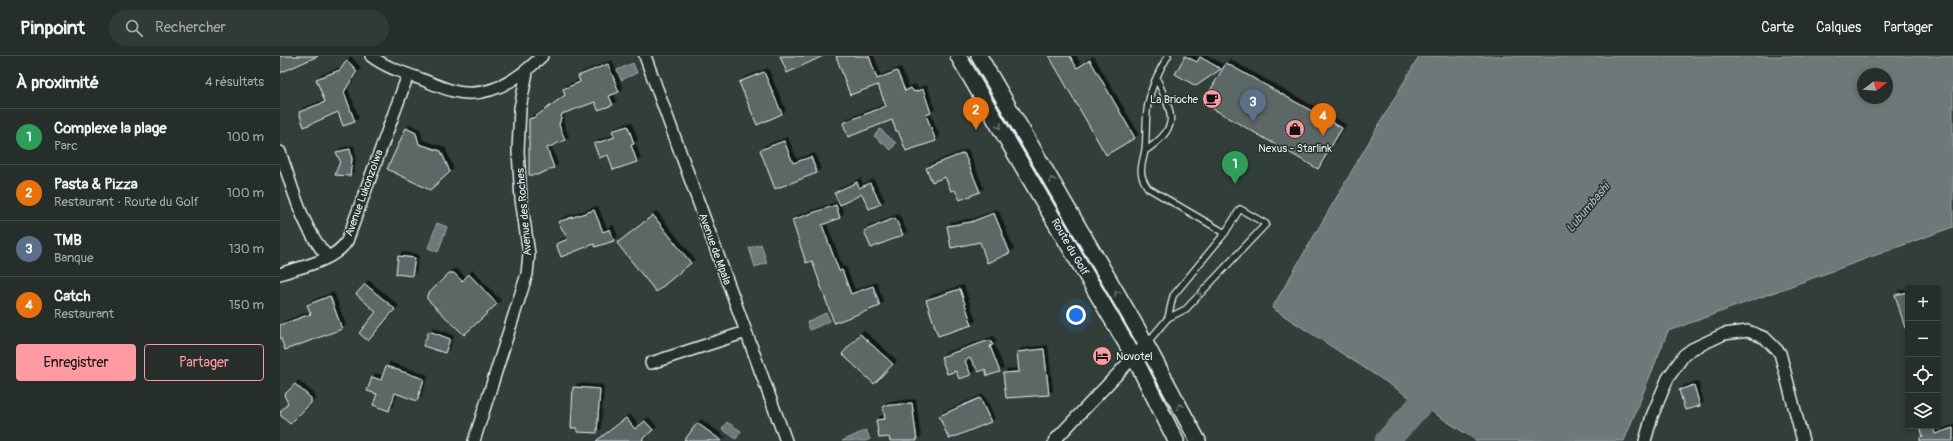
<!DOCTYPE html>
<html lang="fr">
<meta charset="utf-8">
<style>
:root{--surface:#262e2b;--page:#323a37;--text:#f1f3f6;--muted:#a4a8a9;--line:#424a47;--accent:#ff9aa2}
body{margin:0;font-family:Pangolin,sans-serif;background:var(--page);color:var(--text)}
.controls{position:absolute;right:12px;bottom:12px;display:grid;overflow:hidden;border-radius:4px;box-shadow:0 2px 6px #0003}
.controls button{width:36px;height:36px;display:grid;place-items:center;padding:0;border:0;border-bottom:1px solid var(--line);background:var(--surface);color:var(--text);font:20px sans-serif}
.compass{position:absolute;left:1577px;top:12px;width:36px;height:36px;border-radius:50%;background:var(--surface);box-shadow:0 2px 6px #0003;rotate:73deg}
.you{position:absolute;left:796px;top:259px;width:14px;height:14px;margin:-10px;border:3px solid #fff;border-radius:50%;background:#1a73e8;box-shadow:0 0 0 6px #1a73e833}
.badge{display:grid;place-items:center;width:26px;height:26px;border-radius:50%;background:var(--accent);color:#fff;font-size:13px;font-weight:700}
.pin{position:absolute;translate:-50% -33px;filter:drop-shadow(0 1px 2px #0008)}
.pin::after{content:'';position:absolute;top:21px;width:14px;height:12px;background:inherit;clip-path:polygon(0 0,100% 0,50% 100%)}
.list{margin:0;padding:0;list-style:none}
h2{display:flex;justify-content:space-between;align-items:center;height:52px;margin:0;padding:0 16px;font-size:17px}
h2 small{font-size:13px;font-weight:400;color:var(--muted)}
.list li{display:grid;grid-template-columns:26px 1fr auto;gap:12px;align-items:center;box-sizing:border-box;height:56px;padding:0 16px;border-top:1px solid var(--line)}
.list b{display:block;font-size:15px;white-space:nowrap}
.list p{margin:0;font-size:13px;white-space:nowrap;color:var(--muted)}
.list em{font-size:13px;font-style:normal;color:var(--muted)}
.actions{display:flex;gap:8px;padding:12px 16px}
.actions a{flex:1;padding:9px 0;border:1px solid var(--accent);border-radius:4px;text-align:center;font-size:14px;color:var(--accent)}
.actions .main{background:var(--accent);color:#111}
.icon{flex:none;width:22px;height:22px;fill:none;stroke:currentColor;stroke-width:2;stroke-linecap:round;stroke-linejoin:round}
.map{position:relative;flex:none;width:1673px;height:385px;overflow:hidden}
header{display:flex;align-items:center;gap:24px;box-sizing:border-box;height:56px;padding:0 20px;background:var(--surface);border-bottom:1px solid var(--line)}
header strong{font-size:19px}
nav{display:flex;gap:22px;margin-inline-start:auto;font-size:14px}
.search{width:280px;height:36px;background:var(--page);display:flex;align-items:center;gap:10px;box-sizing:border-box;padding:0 14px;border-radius:22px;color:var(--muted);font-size:15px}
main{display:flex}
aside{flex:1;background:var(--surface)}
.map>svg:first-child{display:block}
.water{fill:#6d7978;stroke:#9ea9ab;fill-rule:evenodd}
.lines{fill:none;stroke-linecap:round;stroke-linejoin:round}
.river{stroke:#6d7978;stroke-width:25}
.building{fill:#5c6865;stroke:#e8f1f8;filter:url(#shadow)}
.service-casing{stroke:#e8f1f8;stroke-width:8}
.minor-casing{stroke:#e8f1f8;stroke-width:14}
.secondary-casing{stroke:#e8f1f8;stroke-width:18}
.service{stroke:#26332d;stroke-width:5.5}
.minor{stroke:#26332d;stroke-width:11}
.secondary{stroke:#26332d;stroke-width:15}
.oneway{stroke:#6a7674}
.labels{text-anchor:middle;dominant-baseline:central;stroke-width:3;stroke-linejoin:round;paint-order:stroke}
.poi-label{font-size:11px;fill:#e8f1f8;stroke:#26332d;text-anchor:end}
.street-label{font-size:11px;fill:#e8f1f8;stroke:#26332d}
.water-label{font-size:12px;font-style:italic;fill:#b1bbbe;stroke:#26332d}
</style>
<header>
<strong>Pinpoint</strong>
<div class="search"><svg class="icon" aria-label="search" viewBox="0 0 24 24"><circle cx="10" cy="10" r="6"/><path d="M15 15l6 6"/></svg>Rechercher</div>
<nav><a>Carte</a><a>Calques</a><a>Partager</a></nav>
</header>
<main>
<aside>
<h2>À proximité<small>4 résultats</small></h2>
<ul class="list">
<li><span class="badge" style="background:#2e9e5b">1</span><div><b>Complexe la plage</b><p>Parc</p></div><em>100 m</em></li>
<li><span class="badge" style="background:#e8710a">2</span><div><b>Pasta &amp; Pizza</b><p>Restaurant · Route du Golf</p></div><em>100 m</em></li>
<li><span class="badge" style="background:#5c6f8a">3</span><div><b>TMB</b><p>Banque</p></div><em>130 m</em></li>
<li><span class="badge" style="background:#e8710a">4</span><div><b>Catch</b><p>Restaurant</p></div><em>150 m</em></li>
</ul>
<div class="actions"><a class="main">Enregistrer</a><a>Partager</a></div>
</aside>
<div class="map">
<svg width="1673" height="385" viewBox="0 0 1673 385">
<defs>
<filter id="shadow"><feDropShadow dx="3.5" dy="-3.5" stdDeviation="0" flood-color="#0009"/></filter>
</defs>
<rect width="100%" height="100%" fill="#323e39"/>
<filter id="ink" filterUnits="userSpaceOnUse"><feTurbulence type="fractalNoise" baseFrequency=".025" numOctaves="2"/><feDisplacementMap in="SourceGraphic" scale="8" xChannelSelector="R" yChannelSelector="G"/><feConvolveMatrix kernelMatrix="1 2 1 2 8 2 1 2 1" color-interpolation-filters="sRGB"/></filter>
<g filter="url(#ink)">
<path class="water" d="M1139 0H1673V171L1388 275 1344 385H1197L992 252ZM1583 18H1607V42H1583Z
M353 7 357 17 341 24 337 14Z
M600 73 616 87 611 94 594 80Z
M157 167 167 171 158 196 148 192Z
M481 188 487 207 475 211 469 192Z
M546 257 550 265 530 274 527 266Z
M447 366 461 375 456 383 442 373Z
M586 374 590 383 586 385H562Z"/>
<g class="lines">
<path class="river" d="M1107 385 1164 322"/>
</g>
<path class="building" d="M0 0H38L0 17Z
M500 0H543L507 17Z
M556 0H589L597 23 617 15 625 35 631 32 634 36 643 33 651 57 646 59 656 85 626 95 618 75H616L612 64 568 81 563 67 606 50 598 29 570 39Z
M769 0H790L797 12 810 4 855 82 826 99Z
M905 0 917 6 920 1 941 13 916 30 895 18Z
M67 4 77 15 64 36 75 66 63 70 58 56 24 71 19 56 45 46 36 23 60 14Z
M946 7 1062 72 1038 113 923 47Z
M328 8 339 36 329 40 333 49 318 54 315 46 282 58 279 69 285 84 267 92 274 112 257 119H249V63L255 61 285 39 283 33 300 26 298 20Z
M484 16 502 58 477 69 459 26Z
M348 70 354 88 351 89 357 106 333 114 328 99 319 102 314 88 335 81 332 75Z
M126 72 136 77 139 88 161 95 170 116 150 134 107 113Z
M504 85 513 107 531 101 537 117 495 133 480 94Z
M70 93 72 103 70 120 55 119 60 105 56 96Z
M684 97 700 136 680 144 675 134 671 135 665 121 652 126 646 112Z
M577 126 579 132 590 127 601 148 589 153 582 138 560 149 554 137Z
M556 149 560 162 542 169 559 215 562 214 571 238 593 230 600 250 554 267 532 205 526 207 512 164Z
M314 154 323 176 330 173 334 185 315 191 314 188 281 201 276 188 288 183 278 166Z
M714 157 730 197 707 207 700 186 671 192 667 170 691 166Z
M373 159 411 207 376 236 337 187Z
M615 162 623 179 591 192 584 175Z
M118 200 135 202 132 220 116 218Z
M169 217H174L182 225 189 218 217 248 184 279 147 243V239Z
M85 228 115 253 88 285 79 277 96 256 76 238Z
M680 233 692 269 658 280 646 244Z
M1628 236V272H1625L1615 239Z
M50 240 62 273 5 294 0 280V269L31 258 27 249Z
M149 275 170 283 165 297 143 290Z
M580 278 613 308 594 328 562 298Z
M710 284 713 289 710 290 720 316 707 320 705 313 699 316 690 302 685 305 691 319 679 323 676 315 667 318 661 301Z
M764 293 769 339 726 342 723 317 739 316 737 296Z
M106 310 144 323 137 345 115 337 109 355 93 349 97 338 87 335 92 321 101 324Z
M15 328 31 342V347L10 368 0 359V356L8 347 4 339Z
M1414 329 1420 350 1405 354 1399 334Z
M293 331 320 333 317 377 297 376V372H291Z
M700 342 711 366 669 383 659 360Z
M632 347 637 385H610L609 381 599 382 596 364 605 363 603 350Z
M346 362 355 373 365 365 373 374 362 383 364 385H316Z
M417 367 442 385H404Z
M1640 370H1653L1655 378 1673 372V385H1640V382L1643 381Z"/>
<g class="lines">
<g class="service-casing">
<path id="service" d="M888 0C879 14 871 32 868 48 865 63 867 79 865 94 862 111 857 116 868 132L945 177
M865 95C902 70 892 59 877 23
M867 287 888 262 906 253 986 168 960 153 945 177 893 240 888 262"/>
</g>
<g class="minor-casing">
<path id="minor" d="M91 0C105 11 124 17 141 23 151 27 162 32 173 35 208 44 238 24 262 0
M365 0 506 385
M0 96C13 132 22 173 48 201
M0 218C22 210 53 206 67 185L128 19
M371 307 466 276
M194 385 247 218 249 198 241 143 238 95 240 52 247 16
M774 385 866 288
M1365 385 1372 360 1388 322 1404 299 1412 293 1444 278 1468 275 1485 282 1500 297 1523 385"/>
</g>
<g class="secondary-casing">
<path id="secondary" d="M678 0 854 301 896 385
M699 0 860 277 918 385"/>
</g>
<use href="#service" class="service"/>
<use href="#minor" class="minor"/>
<use href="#secondary" class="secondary"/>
</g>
<defs><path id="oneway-chevron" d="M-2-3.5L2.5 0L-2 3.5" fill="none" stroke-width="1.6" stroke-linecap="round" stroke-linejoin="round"/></defs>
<g class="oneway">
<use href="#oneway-chevron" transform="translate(719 70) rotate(60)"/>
<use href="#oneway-chevron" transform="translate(772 124) rotate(-121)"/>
<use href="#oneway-chevron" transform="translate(837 237) rotate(-120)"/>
<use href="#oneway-chevron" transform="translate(919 239) rotate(-47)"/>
<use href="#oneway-chevron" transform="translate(900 350) rotate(-118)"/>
</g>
</g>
<defs>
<g id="cafe-disc" transform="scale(1)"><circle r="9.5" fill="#ff9aa2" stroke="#26332d"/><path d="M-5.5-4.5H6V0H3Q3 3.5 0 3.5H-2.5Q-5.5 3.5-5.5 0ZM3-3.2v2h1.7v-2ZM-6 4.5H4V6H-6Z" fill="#111"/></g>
<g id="shop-disc" transform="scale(1)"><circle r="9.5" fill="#ff9aa2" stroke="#26332d"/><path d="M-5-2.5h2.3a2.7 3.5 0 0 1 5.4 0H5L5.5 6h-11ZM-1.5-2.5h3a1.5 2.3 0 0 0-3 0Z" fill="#111"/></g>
<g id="hotel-disc" transform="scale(1)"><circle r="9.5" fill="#ff9aa2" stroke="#26332d"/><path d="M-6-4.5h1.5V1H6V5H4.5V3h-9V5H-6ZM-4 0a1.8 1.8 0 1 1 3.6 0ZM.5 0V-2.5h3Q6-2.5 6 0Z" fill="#111"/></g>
</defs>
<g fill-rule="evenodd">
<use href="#cafe-disc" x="932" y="43"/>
<use href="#shop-disc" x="1015" y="73"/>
<use href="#hotel-disc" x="822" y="300"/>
</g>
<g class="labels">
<g class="poi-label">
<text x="918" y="43">La Brioche</text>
<text x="1015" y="92" text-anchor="middle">Nexus - Starlink</text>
<text x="836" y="300" text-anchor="start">Novotel</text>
</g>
<g class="street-label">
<text transform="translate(84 137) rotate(-70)">Avenue Lukonzolwa</text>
<text transform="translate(244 156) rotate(-95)">Avenue des Roches</text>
<text transform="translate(790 191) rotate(60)">Route du Golf</text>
<text transform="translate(435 193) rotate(70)">Avenue de Mpala</text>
</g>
<g class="water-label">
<text transform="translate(1308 152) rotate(-50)">Lubumbashi</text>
</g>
</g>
</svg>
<div class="controls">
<button>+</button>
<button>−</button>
<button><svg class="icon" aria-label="locate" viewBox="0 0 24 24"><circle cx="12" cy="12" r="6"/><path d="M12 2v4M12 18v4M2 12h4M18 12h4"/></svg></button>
<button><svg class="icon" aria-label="layers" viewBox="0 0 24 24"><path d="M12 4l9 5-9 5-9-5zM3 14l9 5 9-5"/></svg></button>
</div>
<svg class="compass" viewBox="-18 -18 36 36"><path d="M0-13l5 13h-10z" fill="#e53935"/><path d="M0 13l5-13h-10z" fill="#a4a8a9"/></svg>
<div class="you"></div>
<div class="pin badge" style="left:955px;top:128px;background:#2e9e5b">1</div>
<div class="pin badge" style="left:696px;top:74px;background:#e8710a">2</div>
<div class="pin badge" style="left:973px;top:66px;background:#5c6f8a">3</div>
<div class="pin badge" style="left:1043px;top:80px;background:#e8710a">4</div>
</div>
</main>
